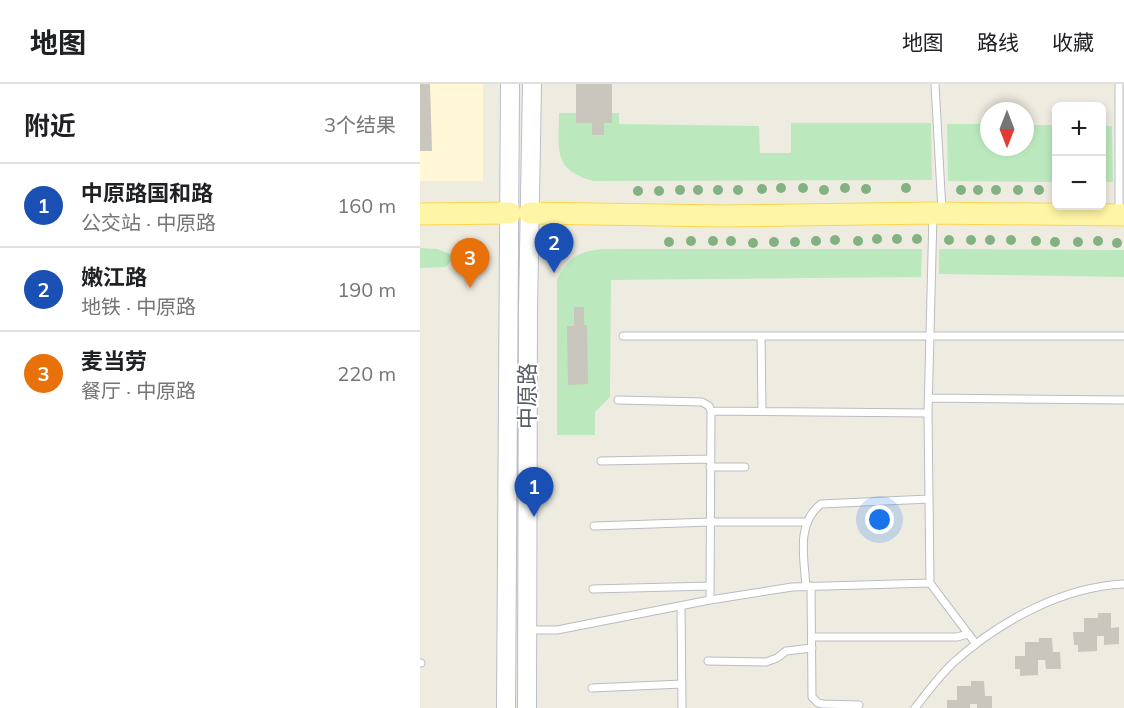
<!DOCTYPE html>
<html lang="zh">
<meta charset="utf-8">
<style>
:root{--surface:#fff;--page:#f2f2f2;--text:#202124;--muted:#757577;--line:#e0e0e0;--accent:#f9391c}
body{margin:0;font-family:Mulish,"Noto Sans SC",sans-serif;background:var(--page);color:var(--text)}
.controls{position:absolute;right:18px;top:18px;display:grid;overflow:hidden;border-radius:9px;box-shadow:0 3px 9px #0003}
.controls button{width:54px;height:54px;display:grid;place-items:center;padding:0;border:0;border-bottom:2px solid var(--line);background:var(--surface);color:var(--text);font:30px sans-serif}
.compass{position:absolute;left:560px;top:18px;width:54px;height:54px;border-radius:50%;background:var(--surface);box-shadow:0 3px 9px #0003;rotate:180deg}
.you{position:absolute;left:460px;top:436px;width:21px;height:21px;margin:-15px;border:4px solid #fff;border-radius:50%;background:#1a73e8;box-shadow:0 0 0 9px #1a73e833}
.badge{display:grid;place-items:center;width:39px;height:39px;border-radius:50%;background:var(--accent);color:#fff;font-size:20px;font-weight:700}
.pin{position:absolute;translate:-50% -50px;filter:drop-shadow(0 2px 3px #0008)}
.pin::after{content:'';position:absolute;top:32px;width:21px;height:18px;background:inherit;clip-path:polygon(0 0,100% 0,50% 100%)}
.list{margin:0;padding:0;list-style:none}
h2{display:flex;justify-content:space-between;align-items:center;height:78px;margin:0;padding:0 24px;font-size:26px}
h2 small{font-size:20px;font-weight:400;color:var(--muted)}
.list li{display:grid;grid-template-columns:39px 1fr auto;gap:18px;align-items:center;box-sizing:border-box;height:84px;padding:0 24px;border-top:2px solid var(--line)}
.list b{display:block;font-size:22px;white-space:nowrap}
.list p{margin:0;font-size:20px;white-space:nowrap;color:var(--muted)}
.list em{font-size:20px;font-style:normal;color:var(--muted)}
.map{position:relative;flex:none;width:704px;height:624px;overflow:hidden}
header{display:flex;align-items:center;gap:36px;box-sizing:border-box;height:84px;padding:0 30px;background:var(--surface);border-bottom:2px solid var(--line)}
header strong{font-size:28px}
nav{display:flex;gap:33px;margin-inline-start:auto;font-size:21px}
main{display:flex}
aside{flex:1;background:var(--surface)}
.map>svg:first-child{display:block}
.commercial{fill:#fff7d6}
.green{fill:#bbe9bd}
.building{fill:#c9c6be}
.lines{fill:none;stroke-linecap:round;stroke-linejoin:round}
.lane-casing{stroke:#b9bcc2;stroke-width:9}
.secondary-casing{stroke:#babec5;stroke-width:20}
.primary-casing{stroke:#fed54a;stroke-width:23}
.lane{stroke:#fff;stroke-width:7}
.secondary{stroke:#fff;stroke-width:18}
.primary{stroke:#fff5a6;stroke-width:21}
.tree{fill:#83b282}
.labels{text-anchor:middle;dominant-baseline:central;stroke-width:4.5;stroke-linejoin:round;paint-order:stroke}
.street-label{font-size:22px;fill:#5a5e64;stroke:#fff}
</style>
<header>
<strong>地图</strong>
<nav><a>地图</a><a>路线</a><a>收藏</a></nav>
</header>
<main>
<aside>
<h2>附近<small>3个结果</small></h2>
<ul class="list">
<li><span class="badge" style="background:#1a4fb4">1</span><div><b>中原路国和路</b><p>公交站 · 中原路</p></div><em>160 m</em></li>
<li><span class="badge" style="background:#1a4fb4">2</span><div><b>嫩江路</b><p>地铁 · 中原路</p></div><em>190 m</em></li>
<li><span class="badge" style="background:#e8710a">3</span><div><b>麦当劳</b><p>餐厅 · 中原路</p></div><em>220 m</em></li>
</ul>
</aside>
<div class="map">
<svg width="704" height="624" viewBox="0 0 704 624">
<rect width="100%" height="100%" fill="#eeece1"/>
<path class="commercial" d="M0 0H63V97H0Z"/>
<path class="green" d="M139 29H199V40L339 42 340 69H371V39H511L512 96 173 97C132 85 139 66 139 29Z
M527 40H569V63H605V41H636V98L528 97Z
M682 42H692L693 98H682Z
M0 164 17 165 35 172 26 183 0 184Z
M211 165H502L501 193 191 196 190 313 175 328V351H137V196C154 160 176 166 211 165Z
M519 165 704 166V193L519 190Z"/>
<path class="building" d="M0 0H10L12 67H0Z
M156 0H192V39H184V51H172V39H156Z
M154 223H164V241H167L168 300 148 301 147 242H154Z
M678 529H691V544L699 543V560L684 561V552H677V567L658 568V561H654L653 548H664V534H678Z
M619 554H632L633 568H640L641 585H626L625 576H618V591L600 592V585H595V572H605V558H619Z
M551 597H564L565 612H572V624H557V620H550V624H527V616H537V602H551Z"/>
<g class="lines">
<g class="lane-casing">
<path id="lane" d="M515 0 522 127
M699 0V129
M513 131 508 329 510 499 556 560
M203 252H704
M341 252 342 327
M510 314 704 316
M198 316 282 318 289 322 291 327 290 516
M291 327 508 329
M181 377 290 375
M290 383H325
M174 442 290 438H386
M386 502C384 474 376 439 401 420L509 415
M391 502 392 613 398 619 403 620 439 621
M173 505 290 502
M261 522 262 624
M109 546H137L290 516 372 503 510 499
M392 553H537L548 550
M288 577 346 578 357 574 366 567 392 564
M0 579H1
M172 604 262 600
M495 624C507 609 519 592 534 578 580 537 642 503 704 500"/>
</g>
<g class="secondary-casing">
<path id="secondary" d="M86 624 90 0
M107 624 108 225 112 0"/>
</g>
<g class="primary-casing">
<path id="primary" d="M110 129 303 132 513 129 704 131
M0 130 90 129"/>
</g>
<use href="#lane" class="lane"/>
<use href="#secondary" class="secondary"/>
<use href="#primary" class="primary"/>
</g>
<g class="tree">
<circle cx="361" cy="104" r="5"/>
<circle cx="383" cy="104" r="5"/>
<circle cx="425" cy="104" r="5"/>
<circle cx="486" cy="104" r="5"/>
<circle cx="342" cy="105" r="5"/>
<circle cx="446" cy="105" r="5"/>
<circle cx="260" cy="106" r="5"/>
<circle cx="278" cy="106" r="5"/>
<circle cx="298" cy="106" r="5"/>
<circle cx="318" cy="106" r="5"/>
<circle cx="404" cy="106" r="5"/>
<circle cx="541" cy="106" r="5"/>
<circle cx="558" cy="106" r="5"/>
<circle cx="576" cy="106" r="5"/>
<circle cx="598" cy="106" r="5"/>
<circle cx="619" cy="106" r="5"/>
<circle cx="218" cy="107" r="5"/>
<circle cx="239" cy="107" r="5"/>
<circle cx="457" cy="155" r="5"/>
<circle cx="477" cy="155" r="5"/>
<circle cx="497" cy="155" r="5"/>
<circle cx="415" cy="156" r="5"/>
<circle cx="529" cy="156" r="5"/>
<circle cx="551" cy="156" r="5"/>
<circle cx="570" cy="156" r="5"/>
<circle cx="591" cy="156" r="5"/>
<circle cx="271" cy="157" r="5"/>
<circle cx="293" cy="157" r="5"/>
<circle cx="311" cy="157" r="5"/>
<circle cx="396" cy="157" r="5"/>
<circle cx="438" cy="157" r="5"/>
<circle cx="616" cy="157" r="5"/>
<circle cx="678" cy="157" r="5"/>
<circle cx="249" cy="158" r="5"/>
<circle cx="354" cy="158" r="5"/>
<circle cx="375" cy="158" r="5"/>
<circle cx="635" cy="158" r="5"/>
<circle cx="658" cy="158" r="5"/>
<circle cx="333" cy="159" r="5"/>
<circle cx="697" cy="159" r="5"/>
</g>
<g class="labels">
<g class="street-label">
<text transform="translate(107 312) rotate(-90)">中原路</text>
</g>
</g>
</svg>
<div class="controls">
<button>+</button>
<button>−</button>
</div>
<svg class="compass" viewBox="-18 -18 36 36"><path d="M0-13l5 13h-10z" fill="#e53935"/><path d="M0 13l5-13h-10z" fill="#757577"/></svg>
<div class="you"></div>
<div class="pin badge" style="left:114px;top:433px;background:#1a4fb4">1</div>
<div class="pin badge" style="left:134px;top:189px;background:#1a4fb4">2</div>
<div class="pin badge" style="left:50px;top:204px;background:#e8710a">3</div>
</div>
</main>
